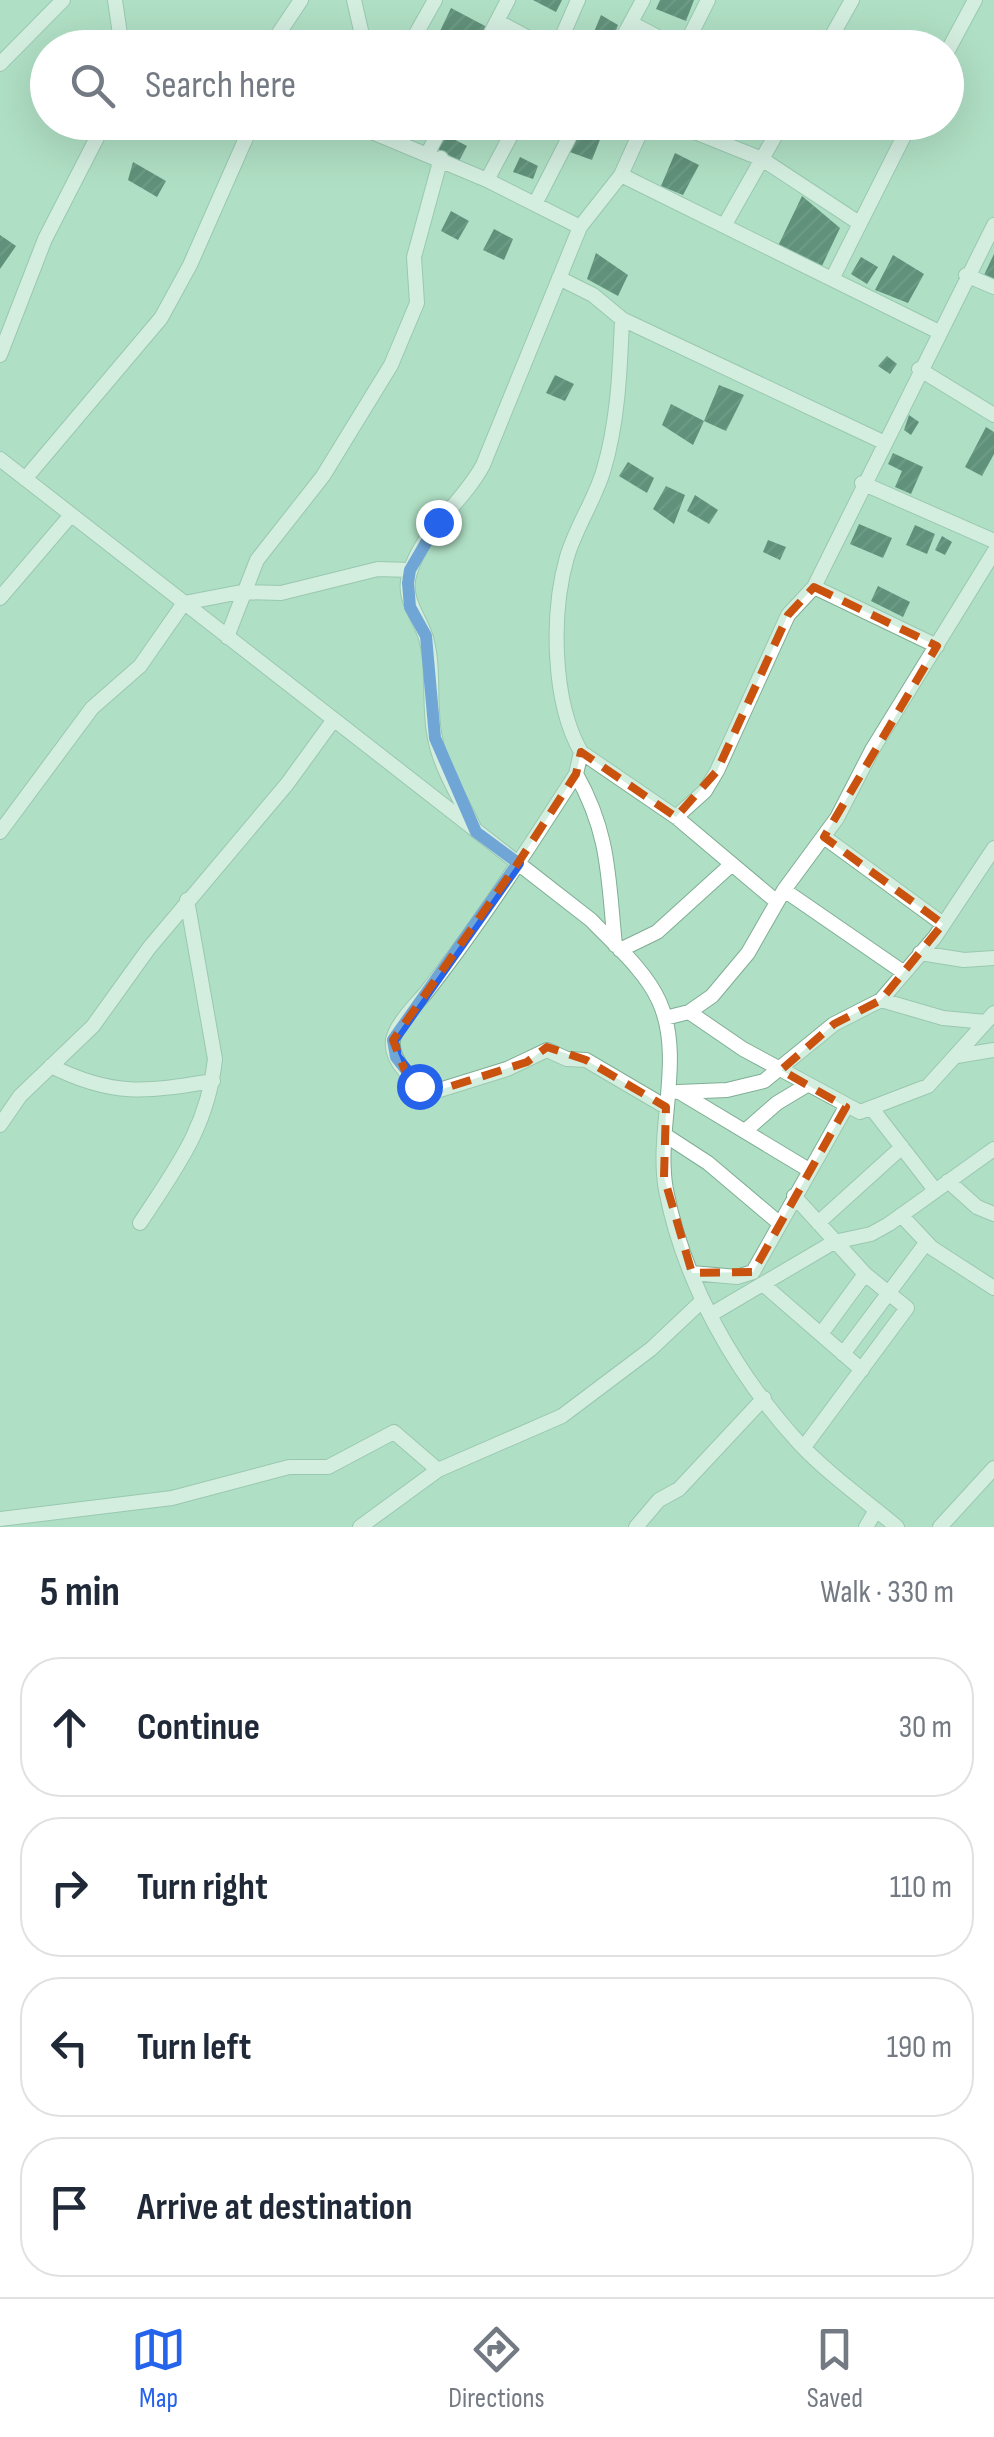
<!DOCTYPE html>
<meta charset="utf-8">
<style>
:root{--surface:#fff;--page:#f6f6f7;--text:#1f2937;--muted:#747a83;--line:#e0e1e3;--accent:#2563eb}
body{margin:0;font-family:"Sofia Sans Condensed",sans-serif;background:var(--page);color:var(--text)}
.stop{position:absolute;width:30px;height:30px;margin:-22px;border:8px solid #2563eb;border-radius:50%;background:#fff}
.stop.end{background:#2563eb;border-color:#fff;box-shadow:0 2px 10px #0008}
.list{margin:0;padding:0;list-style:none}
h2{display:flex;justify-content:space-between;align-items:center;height:130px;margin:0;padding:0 40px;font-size:42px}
h2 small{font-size:32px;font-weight:400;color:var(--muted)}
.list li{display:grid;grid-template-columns:65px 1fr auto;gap:30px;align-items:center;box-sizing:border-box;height:140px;margin:0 20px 20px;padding:0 20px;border:2px solid var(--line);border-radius:40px}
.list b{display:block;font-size:38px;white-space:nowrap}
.list em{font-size:32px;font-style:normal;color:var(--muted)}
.icon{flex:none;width:55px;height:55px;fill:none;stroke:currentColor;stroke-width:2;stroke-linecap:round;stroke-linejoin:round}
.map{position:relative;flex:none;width:994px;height:1527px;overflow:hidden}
.search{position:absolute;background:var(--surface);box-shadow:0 10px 40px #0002;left:30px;right:30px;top:30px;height:110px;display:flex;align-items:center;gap:25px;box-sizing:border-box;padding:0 35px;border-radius:55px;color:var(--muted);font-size:38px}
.sheet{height:770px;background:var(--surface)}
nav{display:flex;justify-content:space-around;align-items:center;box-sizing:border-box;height:140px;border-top:2px solid var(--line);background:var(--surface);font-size:28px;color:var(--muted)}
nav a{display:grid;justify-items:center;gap:5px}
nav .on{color:var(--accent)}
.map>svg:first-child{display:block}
.building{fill:url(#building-hatch)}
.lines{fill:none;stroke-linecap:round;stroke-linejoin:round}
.street-casing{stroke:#7fae94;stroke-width:16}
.street{stroke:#fff;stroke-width:14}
.route{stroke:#2563eb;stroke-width:12}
.marked{fill:none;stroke:#c9520f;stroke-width:8;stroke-dasharray:20 12;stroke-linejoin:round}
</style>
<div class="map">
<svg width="994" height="1527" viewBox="0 0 994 1527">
<defs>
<pattern id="building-hatch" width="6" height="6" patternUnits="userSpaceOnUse" patternTransform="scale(2.5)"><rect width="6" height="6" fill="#01331f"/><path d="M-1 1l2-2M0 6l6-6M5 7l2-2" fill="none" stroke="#1d4837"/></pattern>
</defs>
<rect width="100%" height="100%" fill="#afdfc4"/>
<path class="building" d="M533 0H562L556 12Z
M660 0H694L686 21 656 9Z
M451 8 487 27 477 48H432Z
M601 15 618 25 610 48 589 44Z
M633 29 666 48H622Z
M48 57V87L34 80Z
M389 122 418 125 411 143 386 128Z
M479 122H503L498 133Z
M583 122 601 137 592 160 567 151Z
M603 122H633L624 139 599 132Z
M446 135 467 146 459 161 438 149Z
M675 153 699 165 683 195 661 186Z
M520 157 538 166 533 179 513 172Z
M133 162 166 181 157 197 128 180Z
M802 196 840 228 821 268 777 248Z
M451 211 469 221 458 240 441 231Z
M494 229 513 239 504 260 483 250Z
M0 235 16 246 0 269Z
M596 253 628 275 618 296 587 279Z
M994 254V280L984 275Z
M893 255 924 274 908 303 875 290Z
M861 257 878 267 867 284 851 274Z
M887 356 897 364 890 374 878 366Z
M555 375 574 384 565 401 546 393Z
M719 385 744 395 726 431 704 421Z
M671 404 704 421 693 445 662 425Z
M909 415 919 422 911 435 904 430Z
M986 427 994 432V454L982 476 965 467Z
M893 453 923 467 911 494 895 487 902 471 888 464Z
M628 462 654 478 647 493 619 476Z
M666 486 685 495 674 524 653 509Z
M695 495 718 510 709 524 687 511Z
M859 524 892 538 883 558 850 544Z
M915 525 935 534 927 554 906 545Z
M942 536 952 542 945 555 935 550Z
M768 540 786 547 780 560 763 552Z
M878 586 910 602 903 617 871 601Z"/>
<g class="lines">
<g class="street-casing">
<path id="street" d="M115 0 122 48
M354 0 365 48
M497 21 547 48
M631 23 679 48
M269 48 301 0
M408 48 435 0
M483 48 508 0
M557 48 578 0
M617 48 643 0
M684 48 708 0
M825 48 852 0
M946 54 975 0
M0 64 63 0
M370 122 372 132 487 180 580 227
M670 122 762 159 859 223
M428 153 444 122
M621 175 937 331
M487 180 518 122
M535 204 577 122
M724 226 783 122
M966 275 994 287
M559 278 593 295 622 319 883 442
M832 279 911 122
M0 355 45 239 105 122
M919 369 994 415
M0 459 591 920C615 945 645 970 659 1001 685 1058 655 1130 666 1190 684 1283 735 1373 799 1443 828 1474 865 1500 897 1527
M25 479 161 318 190 265 253 122
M862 483 994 541
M814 587 937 646
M0 598 71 515
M227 637 257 560 323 476 391 365 417 303 414 257 441 158
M581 752 676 817 777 902
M576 774C529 847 482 921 428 990 418 1003 396 1023 393 1040 390 1062 415 1084 433 1092L507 1069 547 1050 567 1059 586 1060 666 1107
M676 817 705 791 717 771 788 615 814 587 994 225
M475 830C462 801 441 770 435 738 428 705 435 670 426 638 419 615 401 598 410 572 423 529 463 503 483 465L580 227 621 175 645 122
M0 832 92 708 140 666 184 603 241 592 281 593 378 569 410 570
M824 837 943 924
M784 890 903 972
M615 945C608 878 610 834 576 774L581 752C552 701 551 613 567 557 576 527 594 501 603 472 618 423 620 370 622 319
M620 950 657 932 732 864
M920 953 964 960 994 958
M881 1000 943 1018 986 1022
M689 1012 743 1049 860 1112 928 1086 994 1013
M665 1018 689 1012 712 996 748 953 784 890 837 818 872 750 994 552
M957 1056 994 1050
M51 1066C113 1097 146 1092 213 1081
M678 1092 727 1090 764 1081 834 1024 881 1000 935 937 994 848
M681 1093 809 1170
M873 1110 935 1190
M0 1125 20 1096 93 1026 149 948 287 784 332 722
M745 1131 777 1103 807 1085
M665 1135 708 1163 779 1223
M948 1181 977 1207 994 1214
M794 1196 865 1274 907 1308 804 1447
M901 1215 932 1248 994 1288
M140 1223C176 1168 208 1127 215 1059L187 900
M818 1223 902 1147
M692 1273 737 1277 753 1272 846 1107
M764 1285 862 1370
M710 1315 834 1242 871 1234 889 1224 994 1149
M821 1334 865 1274
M843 1354 926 1243
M0 1519 172 1498 289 1467H328L394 1432 438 1470
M360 1527 438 1470 562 1416 651 1349 703 1300
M636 1527 659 1500 679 1489 764 1398
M866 1527 876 1510
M940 1527 994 1468"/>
</g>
<use href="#street" class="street"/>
</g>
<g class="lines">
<path class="route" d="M419 1086 396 1057 393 1040 518 863 476 832 435 738 426 636 410 607 408 583 410 570 438 522"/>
</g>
<path d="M0 0H994V1527H0ZM814 587 937 646 824 837 943 924 881 1000 834 1024 781 1070 846 1107 753 1272 692 1273 664 1177 666 1107 586 1060 547 1047 527 1062 433 1092 405 1071 393 1040 518 863 576 774 581 752 676 817 717 771 788 615Z" fill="#afdfc4" fill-opacity=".55" fill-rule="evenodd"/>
<path class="marked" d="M814 587 937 646 824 837 943 924 881 1000 834 1024 781 1070 846 1107 753 1272 692 1273 664 1177 666 1107 586 1060 547 1047 527 1062 433 1092 405 1071 393 1040 518 863 576 774 581 752 676 817 717 771 788 615Z"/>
</svg>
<div class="stop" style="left:419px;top:1086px"></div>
<div class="stop end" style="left:438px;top:522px"></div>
<div class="search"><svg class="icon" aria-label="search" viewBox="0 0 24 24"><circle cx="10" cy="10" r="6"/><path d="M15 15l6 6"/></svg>Search here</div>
</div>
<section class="sheet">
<h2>5 min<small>Walk · 330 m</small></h2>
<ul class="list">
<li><svg class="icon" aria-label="ahead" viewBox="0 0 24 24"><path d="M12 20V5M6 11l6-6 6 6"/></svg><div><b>Continue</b></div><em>30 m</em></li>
<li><svg class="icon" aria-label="right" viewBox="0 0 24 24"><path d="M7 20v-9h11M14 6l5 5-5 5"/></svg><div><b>Turn right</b></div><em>110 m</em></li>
<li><svg class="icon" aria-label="left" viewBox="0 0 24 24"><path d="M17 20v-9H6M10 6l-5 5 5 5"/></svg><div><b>Turn left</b></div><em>190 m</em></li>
<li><svg class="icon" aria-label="arrive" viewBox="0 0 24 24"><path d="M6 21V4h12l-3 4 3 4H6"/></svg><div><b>Arrive at destination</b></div></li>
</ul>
</section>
<nav>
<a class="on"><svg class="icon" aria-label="map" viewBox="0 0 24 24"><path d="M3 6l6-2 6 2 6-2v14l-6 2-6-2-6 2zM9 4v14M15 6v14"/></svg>Map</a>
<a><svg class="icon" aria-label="directions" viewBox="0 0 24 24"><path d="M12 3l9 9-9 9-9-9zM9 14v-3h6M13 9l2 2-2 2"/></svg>Directions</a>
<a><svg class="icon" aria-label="saved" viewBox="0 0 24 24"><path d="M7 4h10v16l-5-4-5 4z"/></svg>Saved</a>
</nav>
